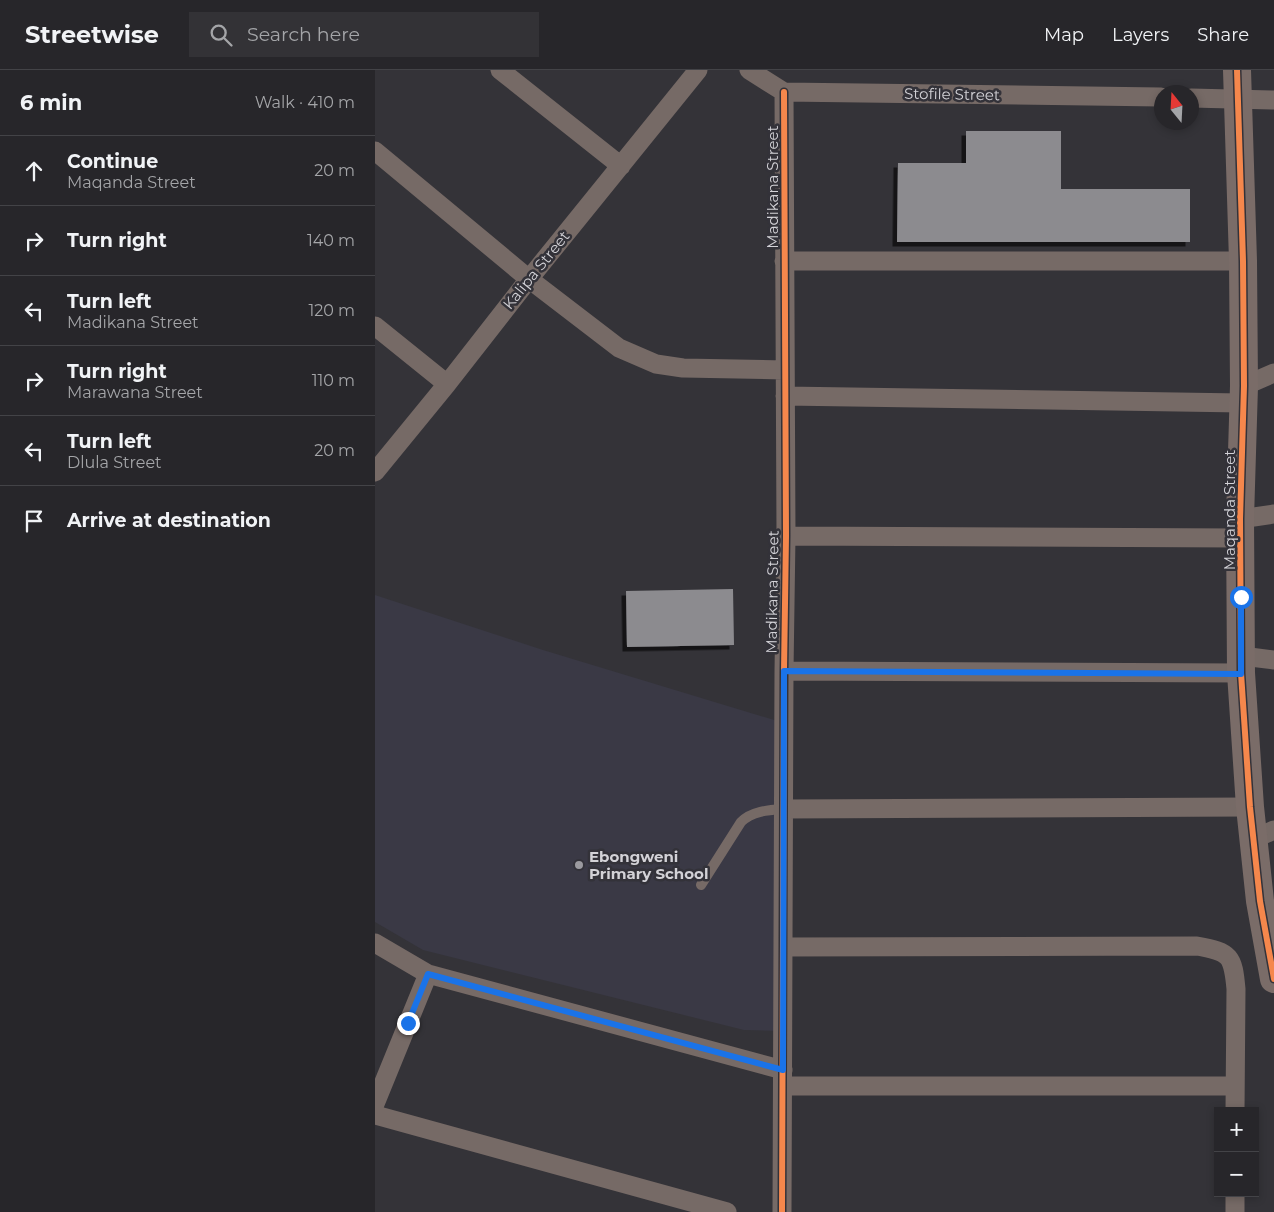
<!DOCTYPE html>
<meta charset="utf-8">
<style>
:root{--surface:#27262a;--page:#333236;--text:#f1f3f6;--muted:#a4a5a8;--line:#434347}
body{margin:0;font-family:Montserrat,sans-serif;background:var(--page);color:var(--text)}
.controls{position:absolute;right:15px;bottom:15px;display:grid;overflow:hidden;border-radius:0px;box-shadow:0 2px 8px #0003}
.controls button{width:45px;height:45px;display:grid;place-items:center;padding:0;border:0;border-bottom:1px solid var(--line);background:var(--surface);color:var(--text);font:25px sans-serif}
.compass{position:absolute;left:779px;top:15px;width:45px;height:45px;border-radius:50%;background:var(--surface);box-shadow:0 2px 8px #0003;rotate:342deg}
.stop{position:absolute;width:15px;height:15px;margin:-11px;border:4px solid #1a73e8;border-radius:50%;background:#fff}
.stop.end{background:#1a73e8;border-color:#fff;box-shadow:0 1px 5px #0008}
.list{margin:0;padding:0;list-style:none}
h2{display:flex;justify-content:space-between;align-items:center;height:65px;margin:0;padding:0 20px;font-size:21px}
h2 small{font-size:16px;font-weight:400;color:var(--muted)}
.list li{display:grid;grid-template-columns:32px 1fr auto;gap:15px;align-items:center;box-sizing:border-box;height:70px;padding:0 20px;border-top:1px solid var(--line)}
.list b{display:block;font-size:19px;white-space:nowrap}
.list p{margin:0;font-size:16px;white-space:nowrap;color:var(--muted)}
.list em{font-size:16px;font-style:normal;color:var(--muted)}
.icon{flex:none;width:28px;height:28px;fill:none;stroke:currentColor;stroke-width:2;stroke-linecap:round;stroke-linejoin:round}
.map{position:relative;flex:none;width:899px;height:1142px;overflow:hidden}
header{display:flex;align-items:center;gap:30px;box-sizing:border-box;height:70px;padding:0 25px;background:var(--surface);border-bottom:1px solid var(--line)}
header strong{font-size:24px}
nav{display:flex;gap:28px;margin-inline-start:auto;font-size:18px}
.search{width:350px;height:45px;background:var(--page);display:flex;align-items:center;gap:12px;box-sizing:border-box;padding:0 18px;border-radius:0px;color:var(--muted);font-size:19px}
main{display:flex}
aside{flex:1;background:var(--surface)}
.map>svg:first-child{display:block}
.built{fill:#3a3945}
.building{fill:#8c8b8f;filter:url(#shadow)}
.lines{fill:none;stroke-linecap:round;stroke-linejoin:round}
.lane{stroke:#766a66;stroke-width:10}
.street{stroke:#766a66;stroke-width:19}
.secondary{stroke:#7a6c68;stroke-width:28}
.cycleway-casing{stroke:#333239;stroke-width:9}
.cycleway{stroke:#f5874c;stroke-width:6}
.route{stroke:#1a73e8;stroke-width:6}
.poi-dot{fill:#9b9a9f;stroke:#333239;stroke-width:2}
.labels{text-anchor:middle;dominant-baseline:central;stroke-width:5;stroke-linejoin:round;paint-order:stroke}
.street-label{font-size:15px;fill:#d3d2d7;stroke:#333239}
.poi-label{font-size:15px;font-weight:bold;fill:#d3d2d7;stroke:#333239;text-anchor:start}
</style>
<header>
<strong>Streetwise</strong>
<div class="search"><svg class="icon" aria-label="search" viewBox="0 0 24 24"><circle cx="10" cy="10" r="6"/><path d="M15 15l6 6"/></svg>Search here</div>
<nav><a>Map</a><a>Layers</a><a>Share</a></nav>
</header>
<main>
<aside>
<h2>6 min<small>Walk · 410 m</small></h2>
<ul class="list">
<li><svg class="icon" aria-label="ahead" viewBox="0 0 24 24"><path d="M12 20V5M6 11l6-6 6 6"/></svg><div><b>Continue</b><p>Maqanda Street</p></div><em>20 m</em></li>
<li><svg class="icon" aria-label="right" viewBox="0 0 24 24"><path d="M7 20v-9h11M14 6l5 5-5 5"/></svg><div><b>Turn right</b></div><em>140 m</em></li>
<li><svg class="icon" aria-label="left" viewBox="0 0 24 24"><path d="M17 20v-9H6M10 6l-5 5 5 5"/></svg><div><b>Turn left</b><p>Madikana Street</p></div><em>120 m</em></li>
<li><svg class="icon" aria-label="right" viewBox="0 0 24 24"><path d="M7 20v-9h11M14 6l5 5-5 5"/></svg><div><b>Turn right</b><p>Marawana Street</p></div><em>110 m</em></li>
<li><svg class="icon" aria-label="left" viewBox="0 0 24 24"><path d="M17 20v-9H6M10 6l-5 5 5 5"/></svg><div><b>Turn left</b><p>Dlula Street</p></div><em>20 m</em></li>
<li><svg class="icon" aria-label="arrive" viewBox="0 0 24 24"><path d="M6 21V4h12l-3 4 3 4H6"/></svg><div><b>Arrive at destination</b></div></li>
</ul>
</aside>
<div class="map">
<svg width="899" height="1142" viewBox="0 0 899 1142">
<defs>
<filter id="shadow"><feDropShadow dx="-4.5" dy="4.5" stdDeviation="0" flood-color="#0009"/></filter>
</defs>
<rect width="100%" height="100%" fill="#343338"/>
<path class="built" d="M0 525 168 580 409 653 408 961 369 960 48 880 0 852Z"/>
<path class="building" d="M591 61H686V119H815V172H522L523 93H591Z
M358 519 359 575 252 577 251 521Z"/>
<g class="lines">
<path class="lane" d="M326 815 366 752C377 741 394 740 408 739"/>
<path class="street" d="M125 0 246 96
M374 0 409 22 786 27
M816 28 899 30
M0 81 154 209 244 278 281 294 308 298 410 300
M409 191H868
M0 256 72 314
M869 316 899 303
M410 326 867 333
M0 402 72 314 154 209 323 0
M865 449 899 444
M411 466 865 468
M867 586 899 590
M409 601 866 603
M408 739 875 737
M879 769 899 760
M0 873 53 904 408 1000
M408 877 822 876C856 882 858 886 861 919L860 1041
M408 1016H860
M0 1034 53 904
M0 1045 352 1142
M860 1123V1142
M407 1142 409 601 411 466 409 22"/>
<path class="secondary" d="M862 0 868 191 869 316 865 449 866 603 875 737 885 831 899 909"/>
<g class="cycleway-casing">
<path id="cycleway" d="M862 0 868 191 869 316 865 449 866 603 875 737 885 831 899 909
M407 1142 409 601 411 466 409 22"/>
</g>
<use href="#cycleway" class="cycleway"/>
</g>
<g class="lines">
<path class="route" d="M33 953 53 904 408 1000 409 601 866 604V527"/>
</g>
<circle class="poi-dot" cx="204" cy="795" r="5"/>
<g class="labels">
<g class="street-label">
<text transform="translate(577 24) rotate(1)">Stofile Street</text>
<text transform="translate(397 117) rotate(-90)">Madikana Street</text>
<text transform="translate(161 200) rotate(-51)">Kalipa Street</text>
<text transform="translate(854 440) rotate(-90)">Maqanda Street</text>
<text transform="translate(397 522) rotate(-89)">Madikana Street</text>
</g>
<g class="poi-label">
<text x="214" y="786">Ebongweni<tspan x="214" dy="17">Primary School</tspan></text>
</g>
</g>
</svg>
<div class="controls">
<button>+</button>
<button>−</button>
</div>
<svg class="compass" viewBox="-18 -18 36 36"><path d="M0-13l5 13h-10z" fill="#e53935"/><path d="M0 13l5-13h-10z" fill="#a4a5a8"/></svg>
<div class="stop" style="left:866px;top:527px"></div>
<div class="stop end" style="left:33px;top:953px"></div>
</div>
</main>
